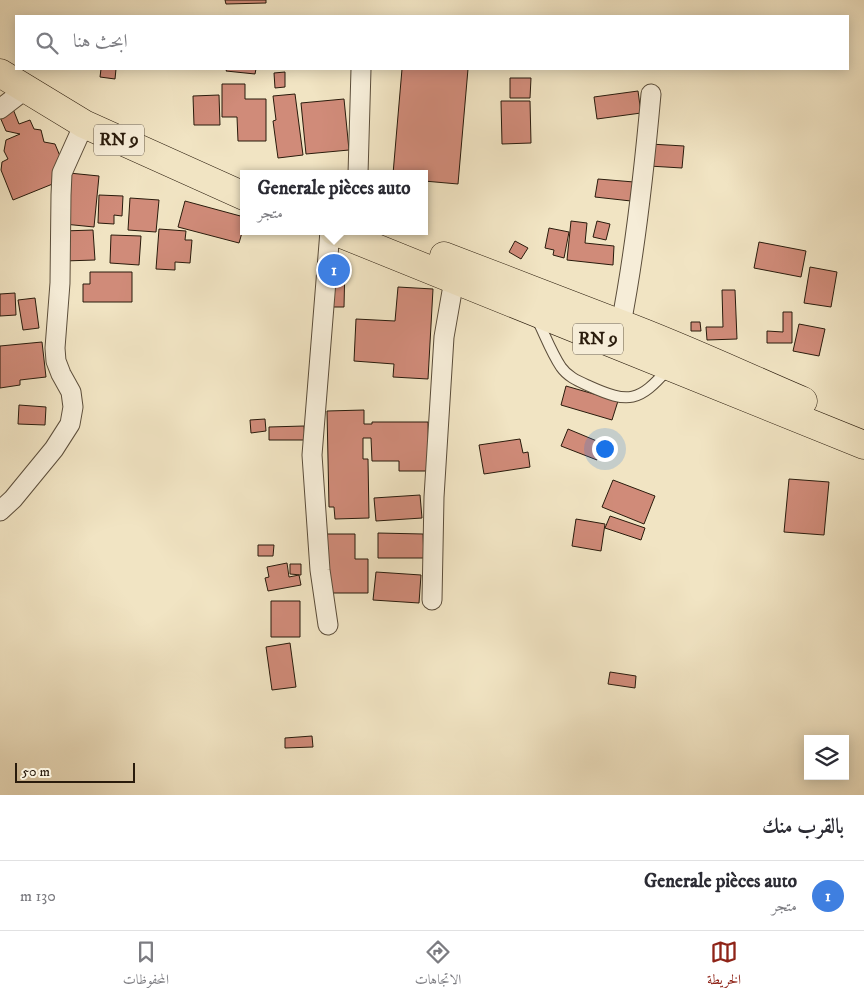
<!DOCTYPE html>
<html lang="ar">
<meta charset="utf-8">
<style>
:root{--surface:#fff;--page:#f2f2f3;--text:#2b2b33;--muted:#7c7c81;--line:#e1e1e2;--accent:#8f2418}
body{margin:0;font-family:"IM FELL DW Pica",Amiri,serif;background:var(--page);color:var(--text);direction:rtl}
.controls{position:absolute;right:15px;bottom:15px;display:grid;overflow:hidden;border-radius:0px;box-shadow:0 2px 12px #0003}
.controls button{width:45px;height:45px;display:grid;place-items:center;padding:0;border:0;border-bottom:1px solid var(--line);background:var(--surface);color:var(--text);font:25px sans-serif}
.scale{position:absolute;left:15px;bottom:12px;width:120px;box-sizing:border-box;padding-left:5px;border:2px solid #291b0c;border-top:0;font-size:14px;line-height:18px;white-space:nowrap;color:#291b0c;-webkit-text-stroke:4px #f6edd8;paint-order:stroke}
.you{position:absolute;left:604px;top:448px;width:18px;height:18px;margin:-12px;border:4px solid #fff;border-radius:50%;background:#1a73e8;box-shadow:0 0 0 8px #1a73e833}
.badge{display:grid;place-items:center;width:32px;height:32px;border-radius:50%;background:var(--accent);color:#fff;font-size:16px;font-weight:700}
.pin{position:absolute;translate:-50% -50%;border:2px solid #fff;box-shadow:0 1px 5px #0006}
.popup{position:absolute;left:240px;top:170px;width:188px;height:65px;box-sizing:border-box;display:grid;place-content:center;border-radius:0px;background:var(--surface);filter:drop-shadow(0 1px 4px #0005);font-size:16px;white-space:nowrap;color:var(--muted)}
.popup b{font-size:19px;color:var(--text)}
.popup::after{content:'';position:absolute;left:50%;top:100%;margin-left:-10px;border:10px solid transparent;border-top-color:var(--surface)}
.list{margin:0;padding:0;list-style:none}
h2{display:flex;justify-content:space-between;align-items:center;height:65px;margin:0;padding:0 20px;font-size:21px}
h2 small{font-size:16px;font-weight:400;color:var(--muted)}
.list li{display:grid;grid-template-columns:32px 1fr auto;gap:15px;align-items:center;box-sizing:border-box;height:70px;padding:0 20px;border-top:1px solid var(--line)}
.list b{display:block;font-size:19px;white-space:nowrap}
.list p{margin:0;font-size:16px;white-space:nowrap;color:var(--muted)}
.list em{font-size:16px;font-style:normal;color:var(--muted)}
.icon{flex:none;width:28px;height:28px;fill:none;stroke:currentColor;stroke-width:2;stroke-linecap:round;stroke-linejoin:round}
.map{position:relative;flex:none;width:864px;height:795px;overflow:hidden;direction:ltr}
.search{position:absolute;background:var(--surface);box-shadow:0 2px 12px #0003;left:15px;right:15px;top:15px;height:55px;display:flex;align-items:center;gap:12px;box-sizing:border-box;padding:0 18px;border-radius:0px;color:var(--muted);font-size:19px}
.sheet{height:135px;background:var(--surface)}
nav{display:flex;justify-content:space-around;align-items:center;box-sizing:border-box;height:70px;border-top:1px solid var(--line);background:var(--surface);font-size:14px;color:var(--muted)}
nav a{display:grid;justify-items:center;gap:2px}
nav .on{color:var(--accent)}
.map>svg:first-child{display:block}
.building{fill:#d08b79;stroke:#291b0c}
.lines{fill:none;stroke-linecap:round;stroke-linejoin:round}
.service-casing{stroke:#5b4d3a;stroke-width:12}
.minor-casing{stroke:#5b4d3a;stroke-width:21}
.trunk-casing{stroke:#291b0c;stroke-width:29}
.service{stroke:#f6edd8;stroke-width:10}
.minor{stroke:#f6edd8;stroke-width:19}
.trunk{stroke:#f1e4c3;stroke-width:28}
.labels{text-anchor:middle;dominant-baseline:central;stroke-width:4;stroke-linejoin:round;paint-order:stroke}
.shield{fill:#f6edd8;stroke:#665a49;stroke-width:1}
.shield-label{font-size:18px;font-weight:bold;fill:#291b0c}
</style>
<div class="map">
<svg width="864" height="795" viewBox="0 0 864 795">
<rect width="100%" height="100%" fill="#f1e4c3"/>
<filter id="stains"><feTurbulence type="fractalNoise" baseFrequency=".004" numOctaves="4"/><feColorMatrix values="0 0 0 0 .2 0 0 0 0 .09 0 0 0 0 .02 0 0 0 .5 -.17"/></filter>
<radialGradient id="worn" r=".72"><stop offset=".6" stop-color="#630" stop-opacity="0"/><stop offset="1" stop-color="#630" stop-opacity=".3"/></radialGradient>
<path class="building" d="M225 0H266V3L226 4Z
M101 69H116L115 79 100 77Z
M227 69H256L255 74 226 71Z
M402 69H468L458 184 424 181V174H393Z
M285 72V87L275 88 274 73Z
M510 78H531L530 98H510Z
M222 84H245V99H266V141H238L237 117H222Z
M638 91 641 113 597 119 594 97Z
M295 94 303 155 278 158 273 121 276 120 273 96Z
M219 95 220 125H194L193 96Z
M344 99 349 150 306 154 301 103Z
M501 101H530L531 143 502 144Z
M13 109 19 124 30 120 34 129 41 130 44 142 55 144 60 156 55 183 13 200 1 170 2 162 8 159 4 151 6 140 20 134 6 131 0 117Z
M650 144 684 146 682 168 649 166Z
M69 173 99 176 94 227 64 224Z
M598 179 634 182 631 201 595 197Z
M99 195 123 196 122 216 114 215V224L98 223Z
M130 198 159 200 156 232 128 230Z
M185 201 244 217V226L239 243 178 227Z
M571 221 587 223 585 243 614 246 613 265 567 260Z
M597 221 610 224 606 240 593 237Z
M549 228 569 232 564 258 553 255 554 250 545 248Z
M159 229 186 231 185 240H192L190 263 175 262V270L156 269Z
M93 230 95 260 64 261 63 231Z
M111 235 141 236 139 265 110 263Z
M515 241 528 248 521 259 509 252Z
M759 242 806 251 801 277 754 268Z
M333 261 345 262 344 307H332Z
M810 267 837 272 831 307 804 303Z
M90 272H132V302H83V284H90Z
M398 287 433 289 428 379 393 377 394 364 354 361 356 319 395 321Z
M722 290H735L737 339 707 340 706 327H723Z
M15 293 16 315 0 316V294Z
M35 298 39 328 23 330 18 300Z
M783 312H792V343H767V331L783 332Z
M691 322H700L701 331H691Z
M799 324 825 329 819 356 793 351Z
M42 342 46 377 20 380V385L0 388V346Z
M566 386 618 401 612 420 561 405Z
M19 405 46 407 45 425 18 424Z
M364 410V424H372V422H428L429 471H399V461H372L371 438H363V459H368L369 518 335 519 334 507H329L327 411Z
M265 419 266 431 251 433 250 420Z
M304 426 305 440H269V427Z
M568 429 604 444 597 460 561 446Z
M520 439 523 453 528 452 530 467 484 474 479 445Z
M789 479 829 482 824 535 784 532Z
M613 480 655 496 644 524 602 507Z
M420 495 422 518 376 521 374 498Z
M610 516 645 528 641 540 605 528Z
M576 519 605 524 601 551 572 546Z
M378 533 423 534 424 558H378Z
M327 534H355V559H368V593H328Z
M258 545H274L273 556H258Z
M287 563 289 577 299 575 301 585 268 591 265 578 269 577 267 567Z
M290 564H301V575L290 574Z
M376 572 421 575 419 603 373 600Z
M271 601H300V637H271Z
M290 643 296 687 272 690 266 647Z
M610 672 636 676 635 688 608 684Z
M312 736 313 747 285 748V738Z"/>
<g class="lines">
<g class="service-casing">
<path id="service" d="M537 319C545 335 551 352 561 367 568 377 578 381 589 386 629 404 639 402 668 369"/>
</g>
<g class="minor-casing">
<path id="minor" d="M0 109 26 89
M358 174 361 69
M621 324C636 247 644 172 651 94
M0 511 13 499 54 449 70 424 73 407 71 392 61 374 56 361 55 348 60 283 61 195 62 173 84 124
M432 600 434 497 444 337 454 280
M328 625 320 570 312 455 330 231"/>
</g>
<g class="trunk-casing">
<path id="trunk" d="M0 73 84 124 244 196
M334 231 864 445
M444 256C503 279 562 301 621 324 683 347 742 375 803 401"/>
</g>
<use href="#service" class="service"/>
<use href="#minor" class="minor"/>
<use href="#trunk" class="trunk"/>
</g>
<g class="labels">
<g class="shield">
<rect x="94" y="124.5" width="50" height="31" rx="4"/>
<rect x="573" y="323.5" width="50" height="31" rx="4"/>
</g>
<g class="shield-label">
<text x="119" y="140">RN 9</text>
<text x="598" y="339">RN 9</text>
</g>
</g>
<rect width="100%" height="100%" filter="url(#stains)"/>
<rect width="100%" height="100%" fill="url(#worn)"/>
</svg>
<div class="controls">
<button><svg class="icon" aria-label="layers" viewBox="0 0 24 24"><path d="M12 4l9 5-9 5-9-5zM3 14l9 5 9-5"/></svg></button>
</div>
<div class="scale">50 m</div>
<div class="you"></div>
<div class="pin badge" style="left:334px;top:270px;background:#3f7fe0">1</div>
<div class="popup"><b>Generale pièces auto</b>متجر</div>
<div class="search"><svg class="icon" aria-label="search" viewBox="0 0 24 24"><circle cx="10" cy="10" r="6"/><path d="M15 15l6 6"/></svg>ابحث هنا</div>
</div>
<section class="sheet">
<h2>بالقرب منك<small></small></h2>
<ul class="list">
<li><span class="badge" style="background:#3f7fe0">1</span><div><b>Generale pièces auto</b><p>متجر</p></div><em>130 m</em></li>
</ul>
</section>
<nav>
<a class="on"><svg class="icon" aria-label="map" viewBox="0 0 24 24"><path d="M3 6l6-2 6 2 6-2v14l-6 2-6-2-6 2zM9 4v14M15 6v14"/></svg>الخريطة</a>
<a><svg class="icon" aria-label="directions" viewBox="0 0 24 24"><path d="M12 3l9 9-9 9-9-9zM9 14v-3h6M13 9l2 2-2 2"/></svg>الاتجاهات</a>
<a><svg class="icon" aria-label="saved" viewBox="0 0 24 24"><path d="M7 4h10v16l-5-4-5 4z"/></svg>المحفوظات</a>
</nav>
